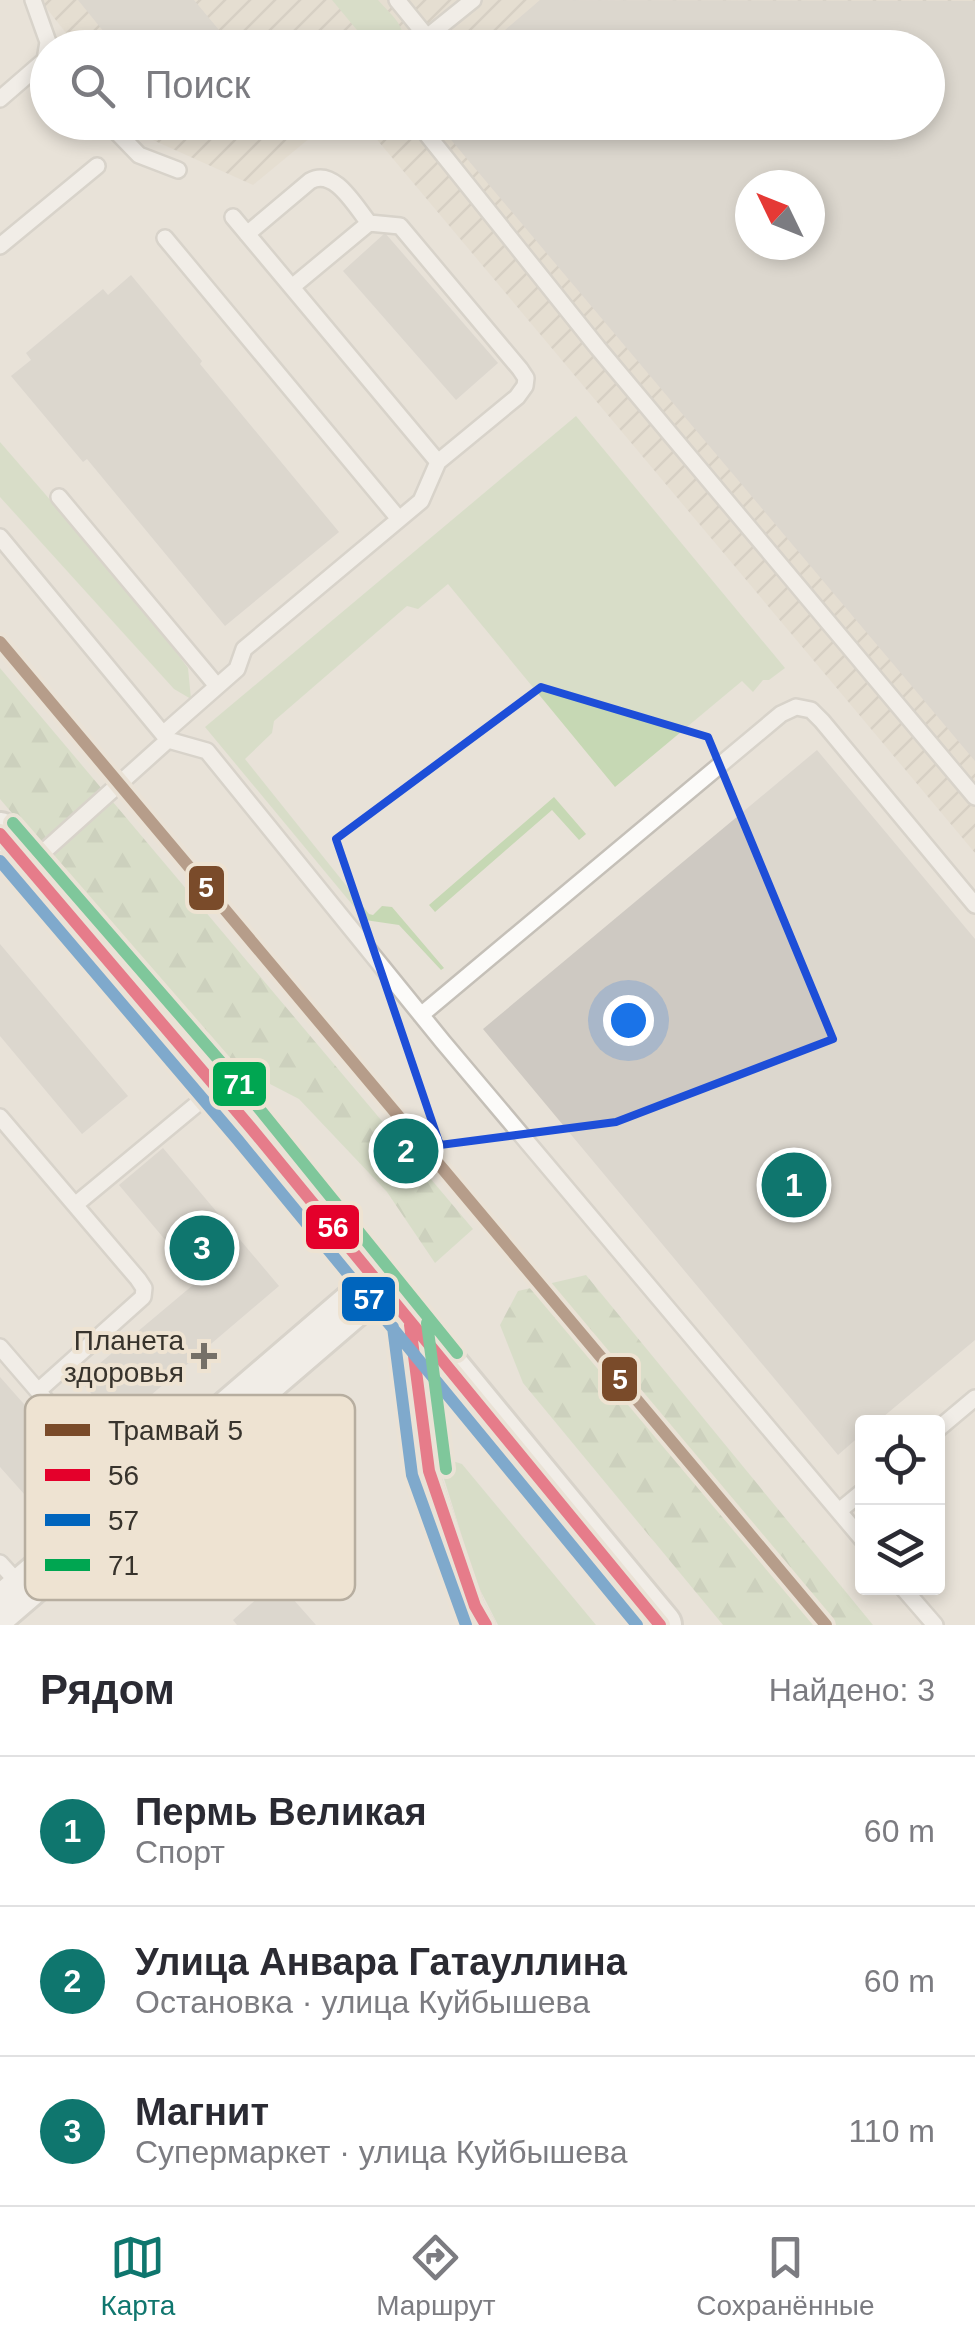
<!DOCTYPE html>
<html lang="ru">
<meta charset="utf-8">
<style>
:root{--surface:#fff;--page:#f2f2f3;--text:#2b2b33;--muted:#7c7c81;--line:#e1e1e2;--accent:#0f766e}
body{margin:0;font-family:Helvetica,sans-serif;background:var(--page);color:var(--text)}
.controls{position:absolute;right:30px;bottom:30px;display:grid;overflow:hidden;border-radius:10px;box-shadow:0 5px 15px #0003}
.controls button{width:90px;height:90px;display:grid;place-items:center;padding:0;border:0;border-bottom:2px solid var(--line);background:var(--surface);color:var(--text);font:50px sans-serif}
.compass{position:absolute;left:735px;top:170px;width:90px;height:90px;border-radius:50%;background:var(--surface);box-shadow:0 5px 15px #0003;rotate:313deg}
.you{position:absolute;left:628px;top:1020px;width:35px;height:35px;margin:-25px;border:8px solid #fff;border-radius:50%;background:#1a73e8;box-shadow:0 0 0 15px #1a73e833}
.badge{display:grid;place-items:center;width:65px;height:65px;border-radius:50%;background:var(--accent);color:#fff;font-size:32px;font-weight:700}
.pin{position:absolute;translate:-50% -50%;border:5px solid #fff;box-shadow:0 2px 10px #0006}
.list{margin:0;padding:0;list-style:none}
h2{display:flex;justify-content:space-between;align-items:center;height:130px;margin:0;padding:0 40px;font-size:42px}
h2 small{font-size:32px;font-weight:400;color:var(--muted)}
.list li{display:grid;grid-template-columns:65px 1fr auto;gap:30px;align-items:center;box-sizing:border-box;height:150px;padding:0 40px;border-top:2px solid var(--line)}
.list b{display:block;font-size:38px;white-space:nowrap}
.list p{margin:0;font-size:32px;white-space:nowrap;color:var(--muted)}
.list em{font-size:32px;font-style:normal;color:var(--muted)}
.icon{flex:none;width:55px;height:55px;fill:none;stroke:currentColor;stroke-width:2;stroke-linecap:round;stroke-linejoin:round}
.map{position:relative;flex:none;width:975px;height:1625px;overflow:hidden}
.search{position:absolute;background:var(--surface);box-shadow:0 5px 15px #0003;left:30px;right:30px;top:30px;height:110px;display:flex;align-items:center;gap:25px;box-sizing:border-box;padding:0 35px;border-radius:55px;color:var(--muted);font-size:38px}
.sheet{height:580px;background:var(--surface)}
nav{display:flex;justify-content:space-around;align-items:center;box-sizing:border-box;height:140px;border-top:2px solid var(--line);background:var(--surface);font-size:28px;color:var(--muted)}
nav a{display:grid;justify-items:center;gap:5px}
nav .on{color:var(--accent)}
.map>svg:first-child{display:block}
.industrial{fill:url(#industrial-furrows);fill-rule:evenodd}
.green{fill:#c6d8b4}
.forest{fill:url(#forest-firs)}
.building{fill:#cec9c2;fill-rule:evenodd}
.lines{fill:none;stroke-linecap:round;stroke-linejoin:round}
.lane-casing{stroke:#c5c0b8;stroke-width:20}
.secondary-casing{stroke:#c5c0b8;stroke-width:48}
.lane{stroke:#fcfbf9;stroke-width:15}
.secondary{stroke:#fcfbf9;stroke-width:42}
.bus-1-casing{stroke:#eee3d2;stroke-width:20}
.bus-2-casing{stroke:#eee3d2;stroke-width:20}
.bus-3-casing{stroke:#eee3d2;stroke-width:20}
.bus-1{stroke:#e4002b;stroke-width:12}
.bus-2{stroke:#0065bd;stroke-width:12}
.bus-3{stroke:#00a651;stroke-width:12}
.tram-1-casing{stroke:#eee3d2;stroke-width:20}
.tram-1{stroke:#7a4b2a;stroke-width:12}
.marked{fill:none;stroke:#1d4ed8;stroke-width:8;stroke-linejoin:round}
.poi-dot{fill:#757068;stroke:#eee3d2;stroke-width:4}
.labels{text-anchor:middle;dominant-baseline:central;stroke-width:8;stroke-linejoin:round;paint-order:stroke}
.poi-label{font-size:28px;fill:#37332c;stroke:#eee3d2;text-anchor:end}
.key{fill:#eee3d2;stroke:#b7aea0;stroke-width:2.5}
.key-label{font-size:28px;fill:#37332c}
.line-badge{stroke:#eee3d2;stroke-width:4}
.badge-label{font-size:28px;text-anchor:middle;font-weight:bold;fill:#fff}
</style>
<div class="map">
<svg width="975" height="1625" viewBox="0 0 975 1625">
<defs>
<pattern id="industrial-furrows" width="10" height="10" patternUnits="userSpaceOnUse" patternTransform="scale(2.5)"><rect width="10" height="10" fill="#e3d9c8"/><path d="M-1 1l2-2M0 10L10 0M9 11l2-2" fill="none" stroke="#c3bbac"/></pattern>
<pattern id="forest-firs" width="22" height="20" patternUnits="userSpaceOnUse" patternTransform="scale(2.5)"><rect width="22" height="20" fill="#c6d8b4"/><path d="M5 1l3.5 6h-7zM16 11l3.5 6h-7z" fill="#abba9b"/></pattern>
</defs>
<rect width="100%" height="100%" fill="#e8e2d8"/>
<path class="industrial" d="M40 0H975V853L363 123 928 122V48L77 47ZM750 185H810V245H750Z
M135 123H328L253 185 146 137Z"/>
<path class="green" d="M332 0H378C390 14 412 30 398 47H371Z
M576 416 785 668 769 680H763L753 692 742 681 615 787 448 584 418 609 407 606 274 721 272 733 245 759 369 914 373 915 382 906 392 907 444 968 441 970 399 925 365 920 205 727Z
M0 442 137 600 188 668 191 699 174 689 0 497Z
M554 797 586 834 579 840 552 810 435 912 429 905Z
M437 1456 462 1464 596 1625H498L476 1582Z"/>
<path class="forest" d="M0 668 473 1229 435 1263 387 1192 299 1099 220 1058 0 799Z
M586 1275 873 1625H723L523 1383 500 1325 518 1291Z"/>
<path class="building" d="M78 0H194L234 48H117Z
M540 0 975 1V761L436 122H928V48H484ZM750 185H810V245H750Z
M385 233 498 363 456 400 343 271Z
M131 275 202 361 200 364 339 532 225 626 87 459 83 462 11 376 31 360 26 353 103 289 108 295Z
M817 750 975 939V1340L877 1422H862V1434L838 1455 483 1029Z
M0 944 128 1096 82 1134 0 1036Z
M163 1148 279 1286 117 1424 80 1380 199 1280 119 1185Z
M0 1377 77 1464 33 1504 0 1467Z
M277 1581 316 1625H237L233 1620Z"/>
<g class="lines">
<g class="lane-casing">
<path id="lane" d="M33 0 48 42 45 60
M397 0 427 37 418 48
M427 37 473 0
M0 99 45 60 48 62
M107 122 139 155 178 170
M417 122 598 348 975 797
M233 217 438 462
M165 238 399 519
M0 246 97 166
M292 287 369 223
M59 497 217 686
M0 537 168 740 207 751 443 1042 862 1539
M163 734 237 669 244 649 421 501 438 462 517 397 525 386 526 378 520 369 400 226 369 223C355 206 334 167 310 181L247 234
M30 864 168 740
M421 1015 781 714 796 707 811 710 822 721 975 905
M0 1117 75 1205
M412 1341 429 1471 475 1606 486 1625
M0 1347 38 1391
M938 1429 975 1398
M126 1494 38 1391 143 1297 144 1288 138 1279 75 1205 215 1089
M839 1511 862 1492
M0 1563 21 1586
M903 1588 935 1625"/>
</g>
<g class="secondary-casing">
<path id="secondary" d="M0 834C227 1092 440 1361 660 1625
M0 1609 378 1284"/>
</g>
<use href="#lane" class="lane"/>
<use href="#secondary" class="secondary"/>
<g class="bus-1-casing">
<path id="bus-1" d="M0 834 251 1128 660 1625
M410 1325 429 1471 475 1606 486 1625"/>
</g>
<g class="bus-2-casing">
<path id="bus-2" d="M0 861 237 1139 637 1625
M393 1327 412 1475 466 1625"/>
</g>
<g class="bus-3-casing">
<path id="bus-3" d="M13 823 232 1075 457 1353
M427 1323 446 1469"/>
</g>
<use href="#bus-1" class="bus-1"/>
<use href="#bus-2" class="bus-2"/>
<use href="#bus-3" class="bus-3"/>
<g class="tram-1-casing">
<path id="tram-1" d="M0 642 826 1625"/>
</g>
<use href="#tram-1" class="tram-1"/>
</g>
<path d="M0 0H975V1625H0ZM541 687 708 737 833 1039 616 1122 440 1145 336 839Z" fill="#e8e2d8" fill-opacity=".55" fill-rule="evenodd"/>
<path class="marked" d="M541 687 708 737 833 1039 616 1122 440 1145 336 839Z"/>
<path class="poi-dot" d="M199 1341h10v10h10v10h-10v10h-10v-10h-10v-10h10z"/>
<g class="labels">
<g class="poi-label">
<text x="184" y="1340">Планета<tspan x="184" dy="32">здоровья</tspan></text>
</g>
</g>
<rect x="25" y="1395" width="330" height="205" rx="15" class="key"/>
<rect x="45" y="1424" width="45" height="12" fill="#7a4b2a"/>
<rect x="45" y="1469" width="45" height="12" fill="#e4002b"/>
<rect x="45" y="1514" width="45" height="12" fill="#0065bd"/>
<rect x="45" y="1559" width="45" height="12" fill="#00a651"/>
<g class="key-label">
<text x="108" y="1440">Трамвай 5</text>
<text x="108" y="1485">56</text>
<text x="108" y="1530">57</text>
<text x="108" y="1575">71</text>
</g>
<g class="line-badge">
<rect x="187" y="864" width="39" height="48" rx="10" fill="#7a4b2a"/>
<rect x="211" y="1060" width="57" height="48" rx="10" fill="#00a651"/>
<rect x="304" y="1203" width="57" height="48" rx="10" fill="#e4002b"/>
<rect x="340" y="1275" width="57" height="48" rx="10" fill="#0065bd"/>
<rect x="600" y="1355" width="39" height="48" rx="10" fill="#7a4b2a"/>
</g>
<g class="badge-label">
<text x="206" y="897">5</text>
<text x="239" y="1094">71</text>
<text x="333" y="1237">56</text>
<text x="369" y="1309">57</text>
<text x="620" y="1389">5</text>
</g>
</svg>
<div class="controls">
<button><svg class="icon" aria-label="locate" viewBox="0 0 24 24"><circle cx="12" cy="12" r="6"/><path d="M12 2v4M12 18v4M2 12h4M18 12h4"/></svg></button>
<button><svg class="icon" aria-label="layers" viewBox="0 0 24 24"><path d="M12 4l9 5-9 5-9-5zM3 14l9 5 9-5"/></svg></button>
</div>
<svg class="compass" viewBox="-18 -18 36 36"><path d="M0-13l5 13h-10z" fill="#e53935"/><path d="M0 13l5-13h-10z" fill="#7c7c81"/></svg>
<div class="you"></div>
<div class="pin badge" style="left:794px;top:1185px">1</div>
<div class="pin badge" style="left:406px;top:1151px">2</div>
<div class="pin badge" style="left:202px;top:1248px">3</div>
<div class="search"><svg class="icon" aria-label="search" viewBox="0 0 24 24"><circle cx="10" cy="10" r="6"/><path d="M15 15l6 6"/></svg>Поиск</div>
</div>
<section class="sheet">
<h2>Рядом<small>Найдено: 3</small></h2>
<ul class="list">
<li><span class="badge">1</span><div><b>Пермь Великая</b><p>Спорт</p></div><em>60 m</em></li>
<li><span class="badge">2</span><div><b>Улица Анвара Гатауллина</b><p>Остановка · улица Куйбышева</p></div><em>60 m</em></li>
<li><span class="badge">3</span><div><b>Магнит</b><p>Супермаркет · улица Куйбышева</p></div><em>110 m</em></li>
</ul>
</section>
<nav>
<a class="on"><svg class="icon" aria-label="map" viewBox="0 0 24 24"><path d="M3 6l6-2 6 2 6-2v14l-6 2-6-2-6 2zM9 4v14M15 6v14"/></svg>Карта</a>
<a><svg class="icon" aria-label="directions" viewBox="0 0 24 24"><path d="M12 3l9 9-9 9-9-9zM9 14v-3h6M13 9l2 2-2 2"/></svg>Маршрут</a>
<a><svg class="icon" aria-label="saved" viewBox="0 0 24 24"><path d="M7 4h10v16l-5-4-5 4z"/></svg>Сохранённые</a>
</nav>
